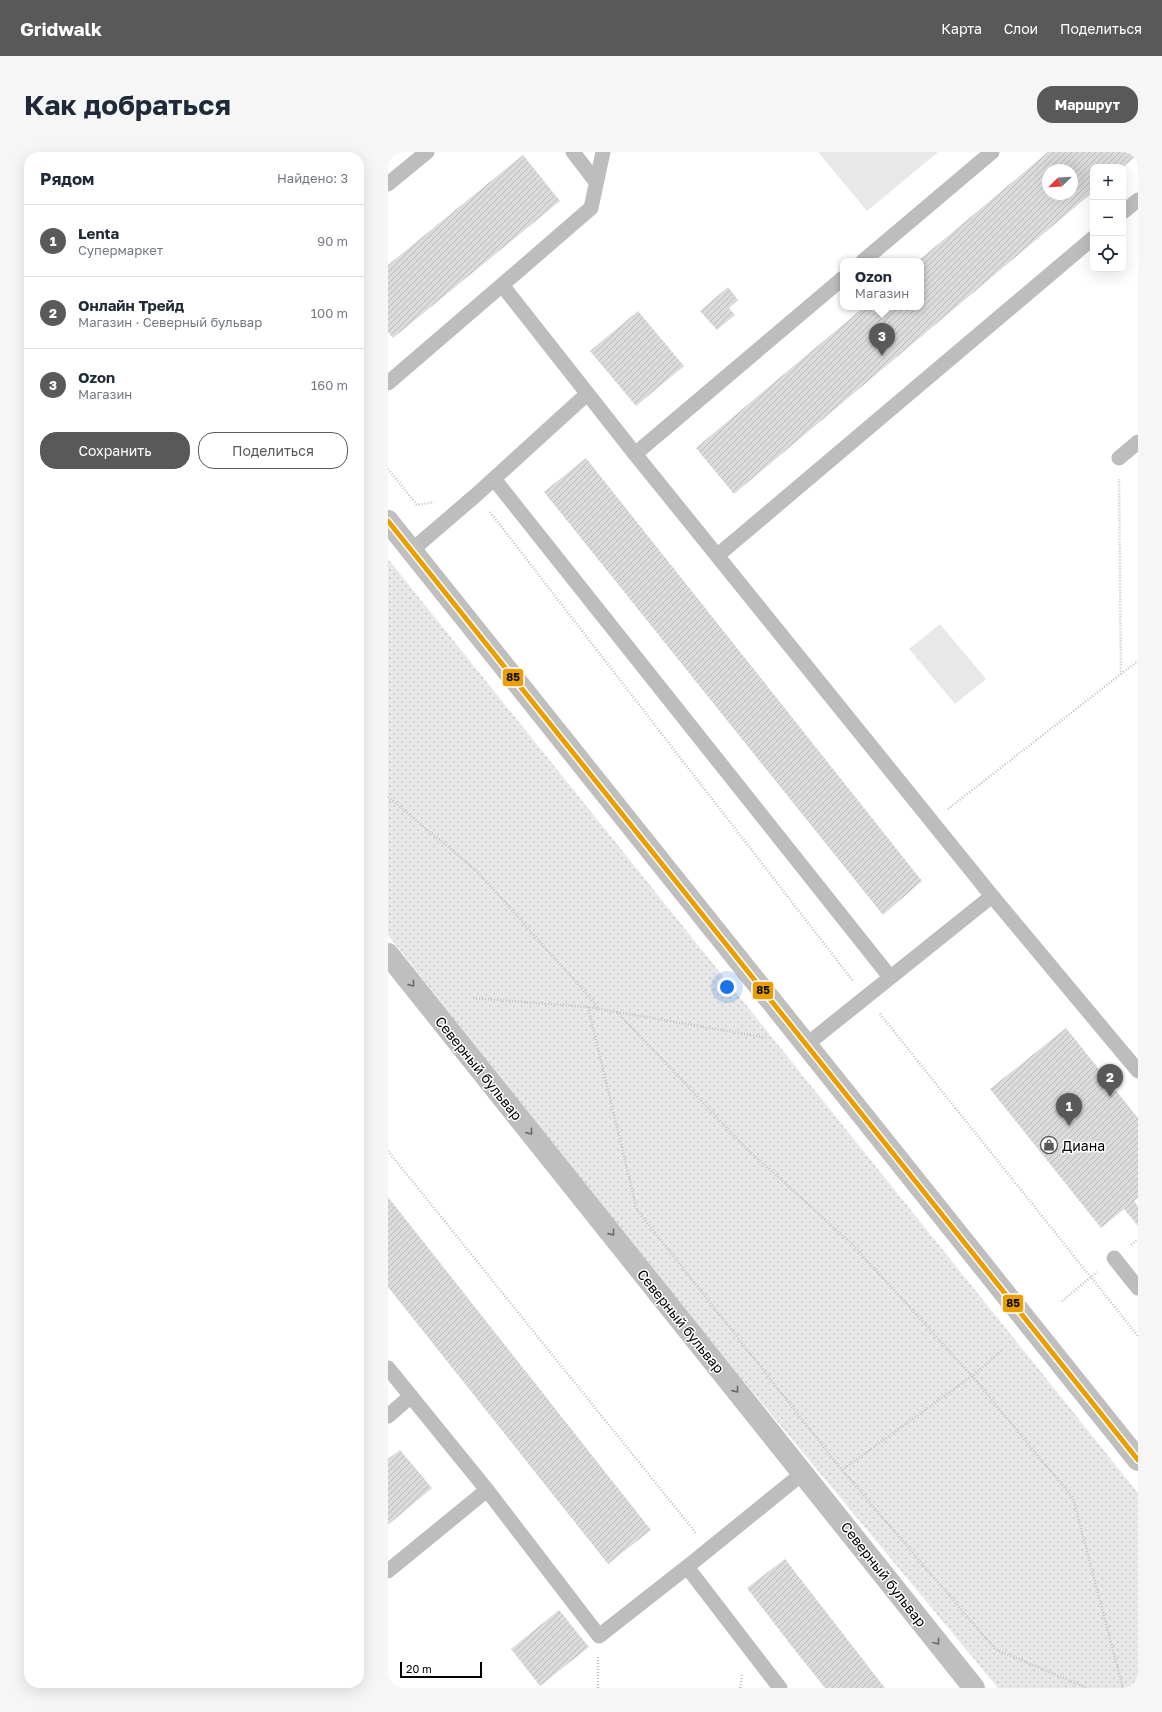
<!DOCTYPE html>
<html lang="ru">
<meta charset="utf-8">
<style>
:root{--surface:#fff;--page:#f6f6f7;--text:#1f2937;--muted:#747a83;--line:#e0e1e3;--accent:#595959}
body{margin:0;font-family:"Golos Text",sans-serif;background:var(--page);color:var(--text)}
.controls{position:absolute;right:12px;top:12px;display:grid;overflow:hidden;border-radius:8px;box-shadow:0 4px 16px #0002}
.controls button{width:36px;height:36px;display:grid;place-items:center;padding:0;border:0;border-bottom:1px solid var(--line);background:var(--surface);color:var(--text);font:20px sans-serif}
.compass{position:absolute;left:654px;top:12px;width:36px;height:36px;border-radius:50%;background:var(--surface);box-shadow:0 4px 16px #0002;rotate:246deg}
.scale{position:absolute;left:12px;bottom:10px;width:82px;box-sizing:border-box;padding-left:4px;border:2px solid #000;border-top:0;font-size:11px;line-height:14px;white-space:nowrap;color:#000;-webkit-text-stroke:3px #fff;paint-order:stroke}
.you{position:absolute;left:339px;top:835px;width:14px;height:14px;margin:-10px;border:3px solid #fff;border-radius:50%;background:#1a73e8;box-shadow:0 0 0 6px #1a73e833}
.badge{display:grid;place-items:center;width:26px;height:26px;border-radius:50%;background:var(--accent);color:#fff;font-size:13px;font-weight:700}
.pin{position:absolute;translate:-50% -33px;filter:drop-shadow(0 1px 2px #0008)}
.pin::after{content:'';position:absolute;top:21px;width:14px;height:12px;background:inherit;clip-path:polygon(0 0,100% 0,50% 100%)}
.popup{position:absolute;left:452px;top:106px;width:84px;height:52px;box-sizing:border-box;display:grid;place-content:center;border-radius:8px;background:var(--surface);filter:drop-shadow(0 1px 3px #0005);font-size:13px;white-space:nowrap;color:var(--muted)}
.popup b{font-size:15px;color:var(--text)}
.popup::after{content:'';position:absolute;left:50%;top:100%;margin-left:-8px;border:8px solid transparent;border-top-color:var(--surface)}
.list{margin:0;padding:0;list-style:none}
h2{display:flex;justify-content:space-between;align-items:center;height:52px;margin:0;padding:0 16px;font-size:17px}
h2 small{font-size:13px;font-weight:400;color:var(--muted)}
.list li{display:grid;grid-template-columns:26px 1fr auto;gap:12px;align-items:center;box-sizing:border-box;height:72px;padding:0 16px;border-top:1px solid var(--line)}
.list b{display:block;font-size:15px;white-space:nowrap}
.list p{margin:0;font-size:13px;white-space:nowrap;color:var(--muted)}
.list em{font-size:13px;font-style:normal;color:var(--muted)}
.actions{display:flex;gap:8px;padding:12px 16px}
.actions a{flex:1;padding:9px 0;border:1px solid var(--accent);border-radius:16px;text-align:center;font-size:14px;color:var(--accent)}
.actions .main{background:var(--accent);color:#fff}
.icon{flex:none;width:22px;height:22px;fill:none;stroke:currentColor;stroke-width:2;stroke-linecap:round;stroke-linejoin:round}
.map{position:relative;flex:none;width:750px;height:1536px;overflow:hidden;border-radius:16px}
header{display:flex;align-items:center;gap:24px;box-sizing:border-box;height:56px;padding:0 20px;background:var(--accent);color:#fff}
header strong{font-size:19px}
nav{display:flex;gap:22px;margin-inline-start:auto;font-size:14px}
.intro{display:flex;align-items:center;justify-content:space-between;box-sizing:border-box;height:96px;padding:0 24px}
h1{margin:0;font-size:28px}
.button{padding:10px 18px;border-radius:16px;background:var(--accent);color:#fff;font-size:14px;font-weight:700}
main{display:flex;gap:24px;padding:0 24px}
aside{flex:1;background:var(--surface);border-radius:16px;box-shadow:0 4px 16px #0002}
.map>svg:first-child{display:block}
.park{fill:url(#park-dots)}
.pitch{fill:#e8e8e8}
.building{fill:url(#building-hatch);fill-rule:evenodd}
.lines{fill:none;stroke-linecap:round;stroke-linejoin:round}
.path{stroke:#c2c2c2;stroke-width:2.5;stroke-dasharray:1 2;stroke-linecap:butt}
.service{stroke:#bdbdbd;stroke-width:15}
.secondary{stroke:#bfbfbf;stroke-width:22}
.bus-1-casing{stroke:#fff;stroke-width:8}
.bus-1{stroke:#eb9e00;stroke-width:5}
.oneway{stroke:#696969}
.labels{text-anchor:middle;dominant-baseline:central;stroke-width:3;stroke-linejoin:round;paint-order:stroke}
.street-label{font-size:14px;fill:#000;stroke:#fff}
.poi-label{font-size:14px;fill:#000;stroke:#fff;text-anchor:start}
.line-badge{stroke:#fff;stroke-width:1.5}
.pale-badge-label{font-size:11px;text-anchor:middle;font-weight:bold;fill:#111}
</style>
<header>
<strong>Gridwalk</strong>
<nav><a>Карта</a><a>Слои</a><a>Поделиться</a></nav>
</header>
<div class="intro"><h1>Как добраться</h1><a class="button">Маршрут</a></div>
<main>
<aside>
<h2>Рядом<small>Найдено: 3</small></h2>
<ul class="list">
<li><span class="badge">1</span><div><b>Lenta</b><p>Супермаркет</p></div><em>90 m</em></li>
<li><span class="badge">2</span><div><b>Онлайн Трейд</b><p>Магазин · Северный бульвар</p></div><em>100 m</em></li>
<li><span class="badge">3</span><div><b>Ozon</b><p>Магазин</p></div><em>160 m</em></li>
</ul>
<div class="actions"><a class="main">Сохранить</a><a>Поделиться</a></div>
</aside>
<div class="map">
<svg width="750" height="1536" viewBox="0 0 750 1536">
<defs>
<pattern id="park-dots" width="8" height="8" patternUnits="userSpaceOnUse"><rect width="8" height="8" fill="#e8e8e8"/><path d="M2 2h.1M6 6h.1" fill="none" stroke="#c5c5c5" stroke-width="1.8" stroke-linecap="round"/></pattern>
<pattern id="building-hatch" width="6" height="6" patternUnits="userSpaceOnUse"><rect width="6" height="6" fill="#dbdbdb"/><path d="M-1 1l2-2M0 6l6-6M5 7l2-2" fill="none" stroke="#bababa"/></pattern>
</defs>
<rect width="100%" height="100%" fill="#fff"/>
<path class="park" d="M0 407 750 1341V1536H610L276 1133 0 783Z"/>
<path class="pitch" d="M430 0H550L479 59Z
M552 472 598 527 567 552 521 497Z"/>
<path class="building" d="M660 0H750V2L735 15H705V40L346 342 308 296 476 155H533V109H530ZM660 18H684V42H660Z
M135 3 172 49 5 186 0 180V113Z
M340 135 350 148 341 156 347 163 329 178 312 159Z
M250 159 296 214 248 254 202 199Z
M198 306 534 729 495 763 156 340Z
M678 876 750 966V1046L746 1049 750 1054V1074L736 1057 713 1076 602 937Z
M0 1045 263 1378 220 1412 0 1135Z
M12 1298 44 1336 0 1373V1307Z
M397 1407 497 1536H437L402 1492 359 1436Z
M171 1458 201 1495 152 1534 123 1497Z"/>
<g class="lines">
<path class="path" d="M0 317 29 353 46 350
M102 360 465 829
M733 522 750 509
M0 645 89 719 211 856
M560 657 733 522 731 327
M85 846 200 855 229 860 358 996 465 1093 584 1224 685 1346 735 1536
M200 855 249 1058 454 1318 607 1497 699 1536
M229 860 380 886
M492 862 750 1184
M0 999 308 1381
M743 1093 750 1087
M674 1149 709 1120
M454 1318 584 1224 613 1199
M210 1536V1505
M352 1536 354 1523"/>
<path class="service" d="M185 0 208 30
M215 0 203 56 114 133 247 302
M0 32 39 0
M735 60 750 48
M475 109 604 0
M455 126 247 302 604 744 750 919
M0 231 114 133
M731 306 750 290
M106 327 502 825
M24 398 88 343 199 242
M330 403 705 86
M418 893 604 744
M726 1106 750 1136
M0 1216 99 1338 211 1484 299 1415
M0 1264 23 1244
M0 1419 99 1338
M392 1536 299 1415 415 1321"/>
<path class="secondary" d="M0 369 750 1308
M0 802 586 1536"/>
<g class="bus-1-casing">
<path id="bus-1" d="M0 369 750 1308"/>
</g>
<use href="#bus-1" class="bus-1"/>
</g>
<defs><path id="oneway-chevron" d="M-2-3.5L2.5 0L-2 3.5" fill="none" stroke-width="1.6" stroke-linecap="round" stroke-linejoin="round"/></defs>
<g class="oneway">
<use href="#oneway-chevron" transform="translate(24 832) rotate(51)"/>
<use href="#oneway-chevron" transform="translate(142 980) rotate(51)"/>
<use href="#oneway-chevron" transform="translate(224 1081) rotate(51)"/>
<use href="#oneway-chevron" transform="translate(348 1238) rotate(51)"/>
<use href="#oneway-chevron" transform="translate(549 1490) rotate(52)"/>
</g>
<defs>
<g id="shop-ring" transform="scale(0.9)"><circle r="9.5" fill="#fff" stroke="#595959" stroke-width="1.5"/><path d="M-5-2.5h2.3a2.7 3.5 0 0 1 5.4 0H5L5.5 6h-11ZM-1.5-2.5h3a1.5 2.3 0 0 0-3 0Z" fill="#595959"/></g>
</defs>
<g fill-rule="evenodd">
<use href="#shop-ring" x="661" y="993"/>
</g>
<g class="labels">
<g class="street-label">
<text transform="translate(91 916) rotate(51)">Северный бульвар</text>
<text transform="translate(293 1169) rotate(51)">Северный бульвар</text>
<text transform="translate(496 1422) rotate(52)">Северный бульвар</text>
</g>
<g class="poi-label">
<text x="674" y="993">Диана</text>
</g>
</g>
<g class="line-badge">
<rect x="114" y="516" width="22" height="19" rx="4" fill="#eb9e00"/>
<rect x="364" y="829" width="22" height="19" rx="4" fill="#eb9e00"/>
<rect x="614" y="1142" width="22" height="19" rx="4" fill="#eb9e00"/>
</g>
<g class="pale-badge-label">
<text x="125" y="529">85</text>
<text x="375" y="842">85</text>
<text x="625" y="1155">85</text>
</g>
</svg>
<div class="controls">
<button>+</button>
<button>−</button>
<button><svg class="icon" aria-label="locate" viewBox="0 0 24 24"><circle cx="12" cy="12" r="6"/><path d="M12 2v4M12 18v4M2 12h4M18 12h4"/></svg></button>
</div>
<svg class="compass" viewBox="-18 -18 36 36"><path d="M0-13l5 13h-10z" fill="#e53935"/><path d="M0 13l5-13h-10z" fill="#747a83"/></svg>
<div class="scale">20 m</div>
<div class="you"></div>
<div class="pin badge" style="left:681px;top:974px">1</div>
<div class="pin badge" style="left:722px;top:945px">2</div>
<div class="pin badge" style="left:494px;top:204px">3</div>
<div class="popup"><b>Ozon</b>Магазин</div>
</div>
</main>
